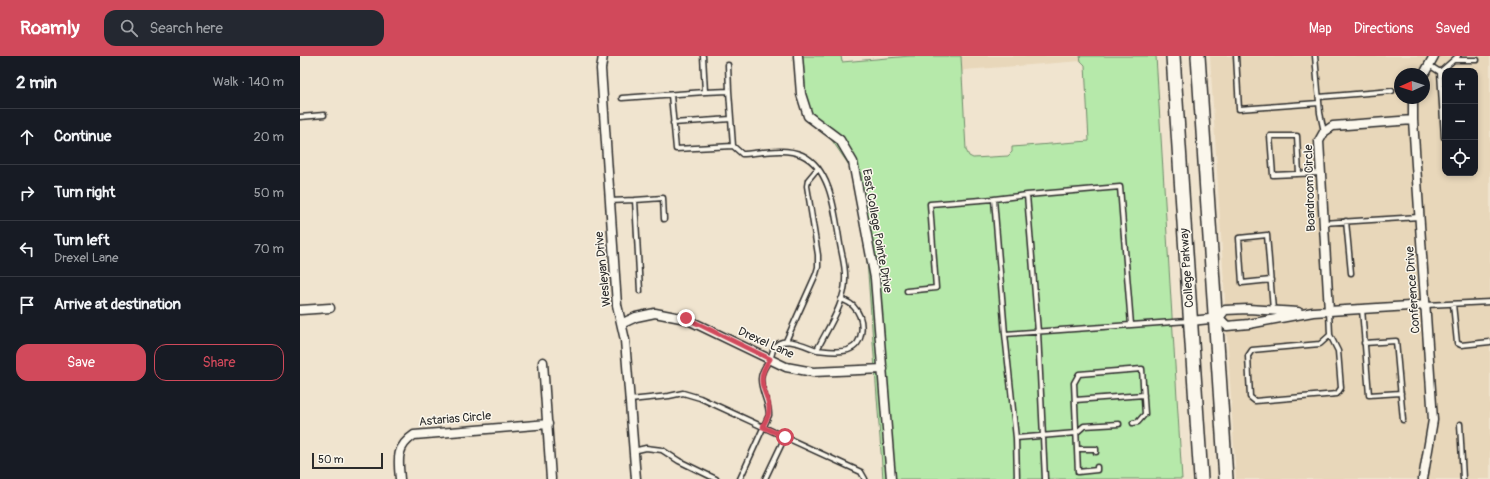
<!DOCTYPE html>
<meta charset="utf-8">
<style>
:root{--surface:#171b24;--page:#242831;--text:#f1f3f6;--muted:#9ea1a6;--line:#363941;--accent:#d1495b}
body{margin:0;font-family:Pangolin,sans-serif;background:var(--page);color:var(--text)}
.controls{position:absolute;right:12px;top:12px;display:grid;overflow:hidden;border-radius:8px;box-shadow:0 2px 6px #0003}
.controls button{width:36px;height:36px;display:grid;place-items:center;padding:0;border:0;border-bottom:1px solid var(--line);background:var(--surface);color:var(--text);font:20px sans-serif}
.compass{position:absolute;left:1094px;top:12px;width:36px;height:36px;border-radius:50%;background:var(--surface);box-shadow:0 2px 6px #0003;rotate:267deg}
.scale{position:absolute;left:12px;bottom:10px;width:71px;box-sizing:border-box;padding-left:4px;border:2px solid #2b2b2b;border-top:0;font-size:11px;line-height:14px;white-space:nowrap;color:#2b2b2b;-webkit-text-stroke:3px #fbf7ec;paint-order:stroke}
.stop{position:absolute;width:12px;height:12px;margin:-9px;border:3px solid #d1495b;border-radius:50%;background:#fff}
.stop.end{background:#d1495b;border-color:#fff;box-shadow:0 1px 4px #0008}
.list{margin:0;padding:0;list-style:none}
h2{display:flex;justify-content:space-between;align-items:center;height:52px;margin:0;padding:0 16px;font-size:17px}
h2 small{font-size:13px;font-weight:400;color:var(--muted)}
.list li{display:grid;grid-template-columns:26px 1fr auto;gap:12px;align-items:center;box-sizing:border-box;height:56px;padding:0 16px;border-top:1px solid var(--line)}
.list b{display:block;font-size:15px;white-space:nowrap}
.list p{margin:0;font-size:13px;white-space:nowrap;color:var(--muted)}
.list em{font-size:13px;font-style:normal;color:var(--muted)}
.actions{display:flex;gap:8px;padding:12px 16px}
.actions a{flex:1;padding:9px 0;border:1px solid var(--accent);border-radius:12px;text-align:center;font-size:14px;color:var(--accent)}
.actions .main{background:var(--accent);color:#fff}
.icon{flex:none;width:22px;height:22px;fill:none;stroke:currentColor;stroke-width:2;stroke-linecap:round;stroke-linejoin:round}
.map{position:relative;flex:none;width:1190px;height:423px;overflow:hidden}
header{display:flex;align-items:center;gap:24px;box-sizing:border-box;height:56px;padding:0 20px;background:var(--accent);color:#fff}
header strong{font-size:19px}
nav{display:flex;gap:22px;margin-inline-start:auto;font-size:14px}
.search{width:280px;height:36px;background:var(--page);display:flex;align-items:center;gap:10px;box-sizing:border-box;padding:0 14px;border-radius:12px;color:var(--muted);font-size:15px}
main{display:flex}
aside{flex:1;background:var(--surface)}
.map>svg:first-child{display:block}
.built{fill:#e8d7ba;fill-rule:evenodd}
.green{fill:#b6e9aa;stroke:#708a6a}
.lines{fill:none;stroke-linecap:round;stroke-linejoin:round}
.service-casing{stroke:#2b2b2b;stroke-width:7}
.minor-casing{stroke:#2b2b2b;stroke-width:11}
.primary-casing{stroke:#2b2b2b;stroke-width:16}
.service{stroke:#fbf7ec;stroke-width:4}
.minor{stroke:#fbf7ec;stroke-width:8}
.primary{stroke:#fbf7ec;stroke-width:13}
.route{stroke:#d1495b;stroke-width:5}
.labels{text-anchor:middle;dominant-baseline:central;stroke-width:3;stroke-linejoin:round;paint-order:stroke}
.street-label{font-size:12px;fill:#2b2b2b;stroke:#fbf7ec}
</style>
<header>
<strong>Roamly</strong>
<div class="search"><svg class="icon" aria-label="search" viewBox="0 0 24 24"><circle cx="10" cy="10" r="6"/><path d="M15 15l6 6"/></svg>Search here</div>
<nav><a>Map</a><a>Directions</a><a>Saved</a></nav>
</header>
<main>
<aside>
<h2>2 min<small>Walk · 140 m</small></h2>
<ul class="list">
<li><svg class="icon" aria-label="ahead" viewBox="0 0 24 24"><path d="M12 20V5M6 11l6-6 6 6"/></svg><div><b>Continue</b></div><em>20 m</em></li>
<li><svg class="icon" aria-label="right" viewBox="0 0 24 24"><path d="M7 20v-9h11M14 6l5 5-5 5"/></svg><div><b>Turn right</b></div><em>50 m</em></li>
<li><svg class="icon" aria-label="left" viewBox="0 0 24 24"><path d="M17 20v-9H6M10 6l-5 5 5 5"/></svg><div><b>Turn left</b><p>Drexel Lane</p></div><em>70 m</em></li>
<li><svg class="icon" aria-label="arrive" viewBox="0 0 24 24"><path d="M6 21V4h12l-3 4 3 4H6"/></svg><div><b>Arrive at destination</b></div></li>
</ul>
<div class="actions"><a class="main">Save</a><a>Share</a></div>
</aside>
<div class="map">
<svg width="1190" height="423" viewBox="0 0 1190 423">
<rect width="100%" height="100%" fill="#f0e4cf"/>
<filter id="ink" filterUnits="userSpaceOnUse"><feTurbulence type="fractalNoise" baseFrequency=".025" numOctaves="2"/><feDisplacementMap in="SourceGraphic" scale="8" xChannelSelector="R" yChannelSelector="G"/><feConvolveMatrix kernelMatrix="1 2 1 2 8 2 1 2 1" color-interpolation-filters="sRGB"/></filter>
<g filter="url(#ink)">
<path class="built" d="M661 0H780L781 5 664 14 662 17 666 94Z
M910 0H1190V423H936ZM1145 15H1175V117H1145ZM1100 18H1124V42H1100Z"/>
<path class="green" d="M499 0H541L542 6 610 0H661L666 94 669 100 673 102 708 100 712 96V91L789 85 785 9 781 5 780 0H856L882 423H583L565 177 551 112 531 83 505 55Z"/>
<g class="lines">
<g class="service-casing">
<path id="service" d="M936 0 939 53 1019 47
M1015 0 1020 57 1024 76
M1154 4H1177
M1129 9 1140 16 1144 81
M1140 16 1158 0
M429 35 433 90 442 98C460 97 485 91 502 99 532 113 535 159 540 188 542 199 546 212 545 224 545 248 527 273 517 294 505 290 482 278 474 292 472 295 472 300 470 303 466 310 461 315 461 323 461 336 469 346 469 359L440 423
M405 36 429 35 428 9
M371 39 376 93 433 90
M1019 41 1092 35
M322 42 405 36 403 0
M0 61 24 59
M373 67 431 63
M999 118 997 80H970L973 119 1020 117
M694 143 727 139
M335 144 363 142 364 163
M309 145 335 144 340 235
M1046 165 1051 217
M1023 167 1119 161
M971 224 942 227 939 182 967 179 973 254
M607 235 636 232 630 148 694 143 705 278 831 269 820 131 727 139 738 276 745 423
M1153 248 1157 287 1161 289 1190 286
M1126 249 1190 246
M1062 253 1069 339 1101 337
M1029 255 1030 279 1020 288 952 294 948 300 950 341 955 345 1037 338 1041 332 1038 295 1030 279
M831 269 888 265
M705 278 716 382 717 423
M486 285 516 218 518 211V199L507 130 508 124 518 112
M1064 287 1096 285 1103 364
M517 294C527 295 538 297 548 294 565 288 565 263 554 251 551 247 546 245 541 243
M330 344 369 340 383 337 400 342 561 416 565 423
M775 344 844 339
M1160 368 1163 423
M716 382 776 377 784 370 819 368
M777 393H796V396
M333 395 346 392 362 394 379 405 416 423
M797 411V414L778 416 774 327 779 318 842 313 845 358 838 366 833 367
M465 423 485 381"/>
</g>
<g class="minor-casing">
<path id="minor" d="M303 0 301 13 317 249 325 284 336 423
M498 0 501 38 508 60 540 84 553 106 575 222 591 423
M1124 18 1134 0
M1113 42V64L1133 364 1123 423
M0 254 30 252
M1029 255 1019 85 1024 76 1033 70 1113 64
M919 262 927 270 949 268 1013 256 1126 249
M891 265 919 262 925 254 948 253 998 256
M323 267 336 261 355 257 386 263 486 311 513 316 583 313
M243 306 251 423
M100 423C98 403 96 391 114 379L248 368"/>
</g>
<g class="primary-casing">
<path id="primary" d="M873 0 901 423
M898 0 926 423"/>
</g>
<use href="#service" class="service"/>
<use href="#minor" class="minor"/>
<use href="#primary" class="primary"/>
</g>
</g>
<g class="lines" filter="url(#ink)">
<path class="route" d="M386 262 470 303C450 331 474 337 468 360 467 363 464 367 463 371L485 381"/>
</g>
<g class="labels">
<g class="street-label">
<text transform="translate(1010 132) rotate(-92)">Boardroom Circle</text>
<text transform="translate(577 175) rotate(80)">East College Pointe Drive</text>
<text transform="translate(887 212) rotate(-94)">College Parkway</text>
<text transform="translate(303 213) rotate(-96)">Wesleyan Drive</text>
<text transform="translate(1113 234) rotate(-94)">Conference Drive</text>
<text transform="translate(466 287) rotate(24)">Drexel Lane</text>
<text transform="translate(155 363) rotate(-5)">Astarias Circle</text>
</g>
</g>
</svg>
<div class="controls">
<button>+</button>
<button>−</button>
<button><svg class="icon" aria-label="locate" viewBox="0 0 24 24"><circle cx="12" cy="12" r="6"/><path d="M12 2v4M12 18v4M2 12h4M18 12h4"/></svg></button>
</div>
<svg class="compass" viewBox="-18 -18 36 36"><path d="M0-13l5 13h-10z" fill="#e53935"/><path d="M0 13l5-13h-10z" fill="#9ea1a6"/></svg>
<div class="scale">50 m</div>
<div class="stop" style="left:485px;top:381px"></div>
<div class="stop end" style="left:386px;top:262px"></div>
</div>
</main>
